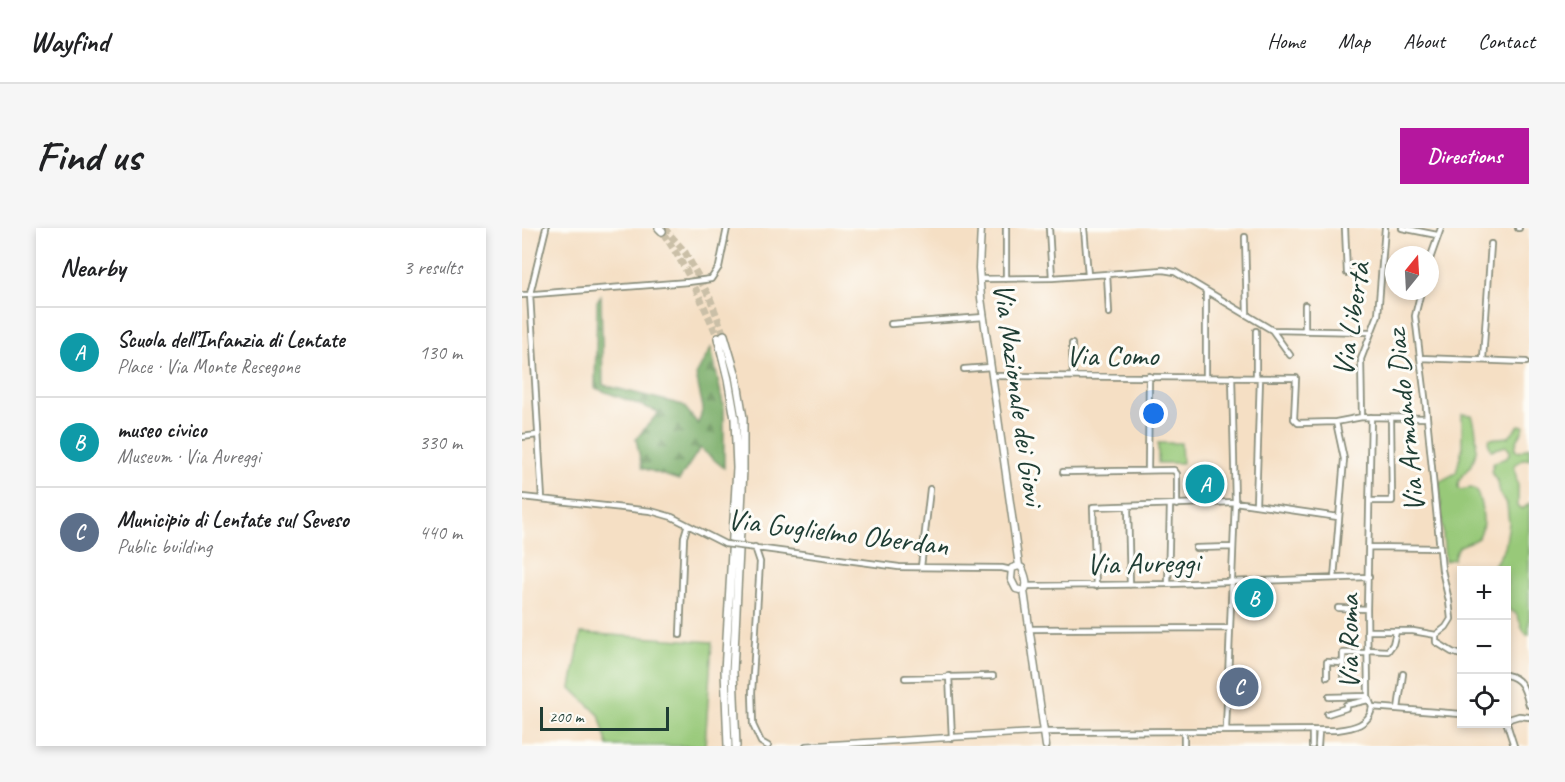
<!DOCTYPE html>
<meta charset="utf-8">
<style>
:root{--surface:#fff;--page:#f6f6f6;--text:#202124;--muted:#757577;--line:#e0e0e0;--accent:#b5179e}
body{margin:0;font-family:Caveat,sans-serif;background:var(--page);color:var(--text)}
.controls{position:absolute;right:18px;bottom:18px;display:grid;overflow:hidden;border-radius:0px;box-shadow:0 3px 9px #0003}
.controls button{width:54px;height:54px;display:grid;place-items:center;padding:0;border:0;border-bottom:2px solid var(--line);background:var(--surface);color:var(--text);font:30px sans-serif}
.compass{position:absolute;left:863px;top:18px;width:54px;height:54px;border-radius:50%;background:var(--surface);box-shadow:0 3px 9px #0003;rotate:18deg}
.scale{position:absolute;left:18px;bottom:15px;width:129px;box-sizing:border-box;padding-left:6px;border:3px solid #1f3d34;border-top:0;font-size:16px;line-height:21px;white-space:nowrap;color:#1f3d34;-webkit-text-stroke:4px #fdfcf7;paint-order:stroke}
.you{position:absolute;left:632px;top:186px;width:21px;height:21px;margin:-15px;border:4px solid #fff;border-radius:50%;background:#1a73e8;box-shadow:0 0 0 9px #1a73e833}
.badge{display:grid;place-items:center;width:39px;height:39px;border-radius:50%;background:var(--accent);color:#fff;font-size:20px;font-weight:700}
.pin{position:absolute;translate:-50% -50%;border:3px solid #fff;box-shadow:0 2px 6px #0006}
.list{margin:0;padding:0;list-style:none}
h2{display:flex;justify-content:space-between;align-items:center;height:78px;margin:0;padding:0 24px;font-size:26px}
h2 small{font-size:20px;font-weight:400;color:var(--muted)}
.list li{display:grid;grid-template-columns:39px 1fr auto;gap:18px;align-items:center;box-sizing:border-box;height:90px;padding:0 24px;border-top:2px solid var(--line)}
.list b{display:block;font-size:22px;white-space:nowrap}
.list p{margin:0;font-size:20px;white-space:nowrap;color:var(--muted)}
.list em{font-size:20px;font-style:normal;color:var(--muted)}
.icon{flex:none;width:33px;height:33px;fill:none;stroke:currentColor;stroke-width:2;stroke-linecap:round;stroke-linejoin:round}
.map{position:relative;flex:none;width:1007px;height:518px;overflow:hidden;border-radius:0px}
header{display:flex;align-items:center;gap:36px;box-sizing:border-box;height:84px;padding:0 30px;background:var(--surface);border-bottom:2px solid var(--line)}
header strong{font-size:28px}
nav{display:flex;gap:33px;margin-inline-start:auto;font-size:21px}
.intro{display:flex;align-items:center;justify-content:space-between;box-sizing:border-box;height:144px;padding:0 36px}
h1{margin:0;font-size:42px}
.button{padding:15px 27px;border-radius:0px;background:var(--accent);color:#fff;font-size:21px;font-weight:700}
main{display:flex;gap:36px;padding:0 36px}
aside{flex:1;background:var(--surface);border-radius:0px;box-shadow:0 3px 9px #0003}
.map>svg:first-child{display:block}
.green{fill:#98c979;stroke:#5c8356;stroke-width:1.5}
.forest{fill:url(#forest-firs);stroke:#4c754e;stroke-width:1.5}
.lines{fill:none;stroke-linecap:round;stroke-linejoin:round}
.trunk-tunnel{stroke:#cabfa7;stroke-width:7;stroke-dasharray:7 3.5;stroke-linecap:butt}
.minor-casing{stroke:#8a8e7c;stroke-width:8}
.tertiary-casing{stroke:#8a8e7c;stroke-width:8}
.secondary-casing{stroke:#8a8e7c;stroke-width:9}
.trunk-casing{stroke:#8a8e7c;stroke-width:10}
.minor{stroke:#fff;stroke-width:4.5}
.tertiary{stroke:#fff;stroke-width:5}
.secondary{stroke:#fff;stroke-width:6}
.trunk{stroke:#fff;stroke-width:7}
.minor-bridge-casing{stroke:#8a8e7c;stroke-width:8;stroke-linecap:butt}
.minor-bridge{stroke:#fff;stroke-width:4.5}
.labels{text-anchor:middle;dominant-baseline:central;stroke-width:6;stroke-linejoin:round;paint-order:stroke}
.street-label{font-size:30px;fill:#1f3d34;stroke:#fdfcf7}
</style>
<header>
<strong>Wayfind</strong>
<nav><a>Home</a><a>Map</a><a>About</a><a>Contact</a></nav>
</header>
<div class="intro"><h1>Find us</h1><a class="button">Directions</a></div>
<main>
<aside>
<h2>Nearby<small>3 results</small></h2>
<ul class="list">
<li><span class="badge" style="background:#0f9aa8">A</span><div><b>Scuola dell’Infanzia di Lentate</b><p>Place · Via Monte Resegone</p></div><em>130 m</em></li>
<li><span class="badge" style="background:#0f9aa8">B</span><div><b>museo civico</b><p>Museum · Via Aureggi</p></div><em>330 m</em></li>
<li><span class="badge" style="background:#5c6f8a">C</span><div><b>Municipio di Lentate sul Seveso</b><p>Public building</p></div><em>440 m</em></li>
</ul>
</aside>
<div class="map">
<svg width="1007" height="518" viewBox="0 0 1007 518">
<defs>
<pattern id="forest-firs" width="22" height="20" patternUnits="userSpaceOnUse" patternTransform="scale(1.5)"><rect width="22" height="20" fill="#7aad69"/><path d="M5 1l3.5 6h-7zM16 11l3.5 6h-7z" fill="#638e57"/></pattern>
</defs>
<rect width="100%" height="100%" fill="#fdfcf7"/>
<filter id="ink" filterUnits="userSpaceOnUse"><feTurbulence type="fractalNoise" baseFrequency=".0167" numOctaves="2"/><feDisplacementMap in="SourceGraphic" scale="12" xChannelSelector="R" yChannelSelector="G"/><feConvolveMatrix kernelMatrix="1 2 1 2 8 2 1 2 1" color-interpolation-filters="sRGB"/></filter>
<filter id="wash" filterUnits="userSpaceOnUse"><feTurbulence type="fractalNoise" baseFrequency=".008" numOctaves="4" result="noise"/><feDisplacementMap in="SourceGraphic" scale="24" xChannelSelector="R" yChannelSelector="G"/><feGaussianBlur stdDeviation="1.35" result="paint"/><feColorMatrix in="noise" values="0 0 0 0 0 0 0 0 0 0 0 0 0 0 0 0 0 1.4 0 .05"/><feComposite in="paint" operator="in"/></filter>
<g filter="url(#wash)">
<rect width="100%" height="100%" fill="#f5dfc4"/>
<path class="green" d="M940 186 950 187C955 202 958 226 947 240 941 248 936 249 936 260L938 262 949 260 954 262C960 276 965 297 956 310 943 318 934 314 932 331L923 333 917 254 934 245 940 221Z
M997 197 1002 198C1000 206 993 213 993 222L997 224 1007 219V231H1000L992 238 996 258V278L1001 281 1007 275V407H1005C996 399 1000 384 986 382L984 343 969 342 983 320 987 295 985 277 978 266 976 254 969 244 972 234 985 230 988 223 984 218 969 222 966 214 967 211 986 209Z
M636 215H659L660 235H636Z
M59 405 190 414 183 518H86L77 487 49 460Z"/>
<path class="forest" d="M79 68 81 157 161 177 176 196 181 180 174 147 189 120 202 180V240L178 220 157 252 120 240 114 211 137 184 73 160 75 73Z"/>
</g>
<g filter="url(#ink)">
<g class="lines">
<path class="trunk-tunnel" d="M142 0 163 24 188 70 202 107
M141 5C164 38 180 73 196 110"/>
<g class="minor-casing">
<path id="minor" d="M527 0 530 50
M562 0 566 47
M823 0 825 45
M880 0 915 7
M996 0H997
M723 9 725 86
M908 31 919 0
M585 46 587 85
M458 51 530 50 641 42 653 44 750 102 848 104
M484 51V0
M899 63 893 88 903 169 920 342 927 373 929 391 924 399 914 407
M0 67 166 54 189 51 197 39 205 0
M783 77V102
M369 96 462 89
M750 102 768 127
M550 116 551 148
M898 130 1004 134
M961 131 969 16
M442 141 469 139
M471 148 774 150 772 191 776 195 814 194 840 189 905 190
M684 149V63
M734 150V103
M840 189 839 131 856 87 863 0
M849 189 845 381 846 469 850 479
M0 209 15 207
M626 242 627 148
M541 244 652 242 655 246V277
M0 269 129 283 150 289 203 316
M20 271 8 66 24 0
M848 273H870L869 190
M734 277 738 150
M606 279 608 357
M227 319 377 339 480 340 489 342
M233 319 238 334 230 464 231 497 239 514 246 518
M848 319 917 320
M674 320 711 319
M399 339 408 261
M812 350 822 231 814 194
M646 356 648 277
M504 358 646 356 847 349
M574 358 571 279 713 274 816 289
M816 380 845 381
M507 401 708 400
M845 403H891L914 407
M158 407 162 309 165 299
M914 407V414L930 424 939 427
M845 422 866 423 871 416 874 404
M821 447V425H845
M984 447C1001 450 1003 463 1007 477
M427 448 430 510
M805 449V434L821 435
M383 450 471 448
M807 469 846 468
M850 479 939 486
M876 481 881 446
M805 486 824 480V477L846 472
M984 492 997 488 1007 489
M984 493 992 518
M704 501 713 274 710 149
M790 502V518
M521 504 815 502C831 500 848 497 850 479
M662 504V518
M796 518 797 503"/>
</g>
<g class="tertiary-casing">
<path id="tertiary" d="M284 518 521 504"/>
</g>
<g class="secondary-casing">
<path id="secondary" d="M459 0 457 40 459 70 497 338
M497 338 500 340C503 347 507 357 502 363L494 361 489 351 490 340Z
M502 363 524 518"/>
</g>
<g class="trunk-casing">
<path id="trunk" d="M137 0 140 3
M202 107 214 148 221 190V241L211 444 214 518
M196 110 206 151 213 191 215 240 203 443 206 518"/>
</g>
<use href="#minor" class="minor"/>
<use href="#tertiary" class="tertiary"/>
<use href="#secondary" class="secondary"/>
<use href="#trunk" class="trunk"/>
<g class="minor-bridge-casing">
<path id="minor-bridge" d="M203 316 227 319"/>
</g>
<use href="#minor-bridge" class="minor-bridge"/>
</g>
</g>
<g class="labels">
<g class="street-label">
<text transform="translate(829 91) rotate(-81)">Via Libertà</text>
<text x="590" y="127">Via Como</text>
<text transform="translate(497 166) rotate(82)">Via Nazionale dei Giovi</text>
<text transform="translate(883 193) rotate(-96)">Via Armando Diaz</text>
<text transform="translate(316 304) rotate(7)">Via Guglielmo Oberdan</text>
<text transform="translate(621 335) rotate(-1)">Via Aureggi</text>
<text transform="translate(826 414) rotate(-90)">Via Roma</text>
</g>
</g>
</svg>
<div class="controls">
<button>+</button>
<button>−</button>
<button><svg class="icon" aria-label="locate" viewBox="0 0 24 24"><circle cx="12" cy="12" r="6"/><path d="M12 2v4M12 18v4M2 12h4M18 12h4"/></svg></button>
</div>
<svg class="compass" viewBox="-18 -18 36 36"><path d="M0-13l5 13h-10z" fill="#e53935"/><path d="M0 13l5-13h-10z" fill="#757577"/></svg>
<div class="scale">200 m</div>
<div class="you"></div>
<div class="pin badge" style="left:683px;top:256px;background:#0f9aa8">A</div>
<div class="pin badge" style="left:732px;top:370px;background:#0f9aa8">B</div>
<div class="pin badge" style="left:717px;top:459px;background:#5c6f8a">C</div>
</div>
</main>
